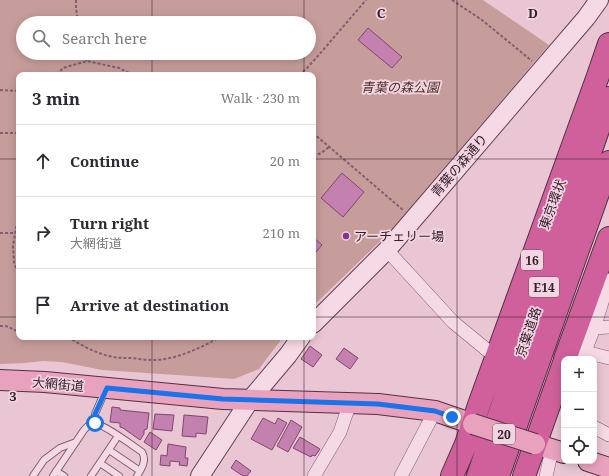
<!DOCTYPE html>
<meta charset="utf-8">
<style>
:root{--surface:#fff;--page:#f2f2f3;--text:#2b2b33;--muted:#7c7c81;--line:#e1e1e2}
body{margin:0;font-family:"Noto Serif","Noto Sans JP",serif;background:var(--page);color:var(--text)}
.controls{position:absolute;right:12px;bottom:12px;display:grid;overflow:hidden;border-radius:8px;box-shadow:0 2px 10px #0003}
.controls button{width:36px;height:36px;display:grid;place-items:center;padding:0;border:0;border-bottom:1px solid var(--line);background:var(--surface);color:var(--text);font:20px sans-serif}
.stop{position:absolute;width:12px;height:12px;margin:-9px;border:3px solid #1a73e8;border-radius:50%;background:#fff}
.stop.end{background:#1a73e8;border-color:#fff;box-shadow:0 1px 4px #0008}
.list{margin:0;padding:0;list-style:none}
h2{display:flex;justify-content:space-between;align-items:center;height:52px;margin:0;padding:0 16px;font-size:17px}
h2 small{font-size:13px;font-weight:400;color:var(--muted)}
.list li{display:grid;grid-template-columns:26px 1fr auto;gap:12px;align-items:center;box-sizing:border-box;height:72px;padding:0 16px;border-top:1px solid var(--line)}
.list b{display:block;font-size:15px;white-space:nowrap}
.list p{margin:0;font-size:13px;white-space:nowrap;color:var(--muted)}
.list em{font-size:13px;font-style:normal;color:var(--muted)}
.icon{flex:none;width:22px;height:22px;fill:none;stroke:currentColor;stroke-width:2;stroke-linecap:round;stroke-linejoin:round}
.map{position:relative;flex:none;width:609px;height:476px;overflow:hidden}
.search{position:absolute;background:var(--surface);box-shadow:0 2px 10px #0003;left:16px;top:16px;width:300px;height:44px;display:flex;align-items:center;gap:10px;box-sizing:border-box;padding:0 14px;border-radius:22px;color:var(--muted);font-size:15px}
.panel{position:absolute;background:var(--surface);box-shadow:0 2px 10px #0003;left:16px;top:72px;width:300px;height:268px;border-radius:8px}
.map>svg:first-child{display:block}
.green{fill:#c79d9b;fill-rule:evenodd}
.building{fill:#c480ae;stroke:#80466e}
.lines{fill:none;stroke-linecap:round;stroke-linejoin:round}
.lane-casing{stroke:#835e73;stroke-width:8}
.street-casing{stroke:#835e73;stroke-width:14}
.secondary-casing{stroke:#654156;stroke-width:20}
.primary-casing{stroke:#523145;stroke-width:22}
.highway-casing{stroke:#523145;stroke-width:24}
.path{stroke:#835e73;stroke-width:2;stroke-dasharray:3 2;stroke-linecap:butt}
.lane{stroke:#f5d9e4;stroke-width:6}
.street{stroke:#f5d9e4;stroke-width:13}
.secondary{stroke:#f5d9e4;stroke-width:18}
.primary{stroke:#e9a2be;stroke-width:20}
.highway{stroke:#d0609b;stroke-width:22}
.primary-bridge-casing{stroke:#523145;stroke-width:22;stroke-linecap:butt}
.primary-bridge{stroke:#e9a2be;stroke-width:20}
.route{stroke:#1a73e8;stroke-width:5}
.grid{fill:none;stroke:#35202d;stroke-width:1;stroke-opacity:0.55}
.poi-dot{fill:#84348c;stroke:#f2d5e0;stroke-width:1.5}
.labels{text-anchor:middle;dominant-baseline:central;stroke-width:3.5;stroke-linejoin:round;paint-order:stroke}
.shield{fill:#f2d5e0;stroke:#6e5663;stroke-width:1}
.shield-label{font-size:12px;font-weight:bold;fill:#35202d}
.park-label{font-size:13px;font-style:italic;fill:#4f2f29;stroke:#f2d5e0}
.street-label{font-size:13px;fill:#35202d;stroke:#f2d5e0}
.poi-label{font-size:13px;fill:#35202d;stroke:#f2d5e0;text-anchor:start}
.grid-label{font-size:13px;text-anchor:middle;font-weight:bold;fill:#35202d;stroke:#f2d5e0;stroke-width:3.5;stroke-linejoin:round;paint-order:stroke}
</style>
<div class="map">
<svg width="609" height="476" viewBox="0 0 609 476">
<rect width="100%" height="100%" fill="#eac6d4"/>
<path class="green" d="M0 0H483L549 45 393 229 313 306V75H19V337H283L259 369 234 379 102 370 62 362 43 361 25 363 0 364ZM23 23H309V53H23Z"/>
<path class="building" d="M368 28 402 57 392 68 358 40Z
M342 173 364 192 343 217 321 198Z
M313 237 322 245 316 252 313 249Z
M310 346 322 355 313 367 301 359Z
M344 348 358 358 350 369 336 359Z
M112 407 120 408V410L149 413 147 429 144 430V434L140 440 123 428 120 427V423L110 422Z
M155 414 174 415 172 431 153 429Z
M184 415 208 417 206 434 196 433V437L182 436Z
M263 418 275 424 278 418 287 423 272 450 251 439Z
M291 420 302 427 288 452 277 446Z
M150 432 162 440 156 450 144 442Z
M300 437 320 449 315 456 312 455 311 457 293 448Z
M168 444 186 447 185 458H188L187 466 179 465 180 462 170 461V466L160 465 161 455 167 456Z
M236 460 251 471 247 476H243L231 468Z"/>
<g class="lines">
<g class="lane-casing">
<path id="lane" d="M95 423V414L105 391
M109 450 140 471
M100 463 119 476
M56 471 64 476
M33 476 44 460 60 448 76 442
M53 476 84 430C87 427 89 424 93 423 103 423 133 446 142 452 147 460 142 468 137 476
M91 476 118 436"/>
</g>
<g class="street-casing">
<path id="street" d="M387 250 453 322 487 350 498 354
M594 328 609 327
M585 352 609 358
M582 359 594 328 609 280
M594 427 609 435
M314 476 340 432 350 403
M401 476 435 411
M546 476 552 450"/>
</g>
<g class="secondary-casing">
<path id="secondary" d="M313 324 387 250 586 18 599 0
M200 476 250 400 288 355 301 337"/>
</g>
<g class="primary-casing">
<path id="primary" d="M0 380 45 382 223 399 378 404 435 411 473 424
M535 444 564 453
M588 461 609 468"/>
</g>
<g class="highway-casing">
<path id="highway" d="M565 359 609 238
M452 476 466 444 479 405 598 76 609 44
M478 476 609 98
M498 476 609 162
M524 476 564 363"/>
</g>
<path class="path" d="M76 0V8L78 23
M452 0 482 20 532 61
M85 53 87 61
M57 75 63 68 87 61 119 68 133 75
M299 75 307 68 317 57 366 0
M0 90 19 91
M0 133H19
M313 133 403 210
M313 156 321 153 329 147
M19 211 13 246 14 262 19 276
M0 233H15
M0 326H6L19 332
M68 337C81 345 97 354 113 357 119 358 125 358 132 358 139 359 146 360 153 360 175 360 201 348 220 337"/>
<use href="#lane" class="lane"/>
<use href="#street" class="street"/>
<use href="#secondary" class="secondary"/>
<use href="#primary" class="primary"/>
<use href="#highway" class="highway"/>
<g class="primary-bridge-casing">
<path id="primary-bridge" d="M473 424 535 444"/>
</g>
<use href="#primary-bridge" class="primary-bridge"/>
</g>
<g class="lines">
<path class="route" d="M95 423V414L107 388 223 399 378 404 435 411 452 417"/>
</g>
<path class="grid" d="M152 0V23M304 0V23M457 0V476M152 53V75M304 53V75M0 159H19M313 159H609M0 317H19M313 317H609M152 337V476M304 337V476"/>
<circle class="poi-dot" cx="346" cy="236" r="4"/>
<g class="labels">
<g class="shield">
<rect x="521" y="250" width="22" height="20" rx="3"/>
<rect x="529" y="277" width="30" height="20" rx="3"/>
<rect x="493" y="424" width="22" height="20" rx="3"/>
</g>
<g class="shield-label">
<text x="532" y="260">16</text>
<text x="544" y="287">E14</text>
<text x="504" y="434">20</text>
</g>
<g class="park-label">
<text x="400" y="87">青葉の森公園</text>
</g>
<g class="street-label">
<text transform="translate(459 165) rotate(-49)">青葉の森通り</text>
<text transform="translate(552 204) rotate(-70)">東京環状</text>
<text transform="translate(528 332) rotate(-71)">京葉道路</text>
<text transform="translate(58 384) rotate(5)">大網街道</text>
</g>
<g class="poi-label">
<text x="354" y="236">アーチェリー場</text>
</g>
</g>
<g class="grid-label">
<text x="381" y="18">C</text>
<text x="533" y="18">D</text>
<text x="13" y="401">3</text>
</g>
</svg>
<div class="controls">
<button>+</button>
<button>−</button>
<button><svg class="icon" aria-label="locate" viewBox="0 0 24 24"><circle cx="12" cy="12" r="6"/><path d="M12 2v4M12 18v4M2 12h4M18 12h4"/></svg></button>
</div>
<div class="stop" style="left:95px;top:423px"></div>
<div class="stop end" style="left:452px;top:417px"></div>
<div class="search"><svg class="icon" aria-label="search" viewBox="0 0 24 24"><circle cx="10" cy="10" r="6"/><path d="M15 15l6 6"/></svg>Search here</div>
<section class="panel">
<h2>3 min<small>Walk · 230 m</small></h2>
<ul class="list">
<li><svg class="icon" aria-label="ahead" viewBox="0 0 24 24"><path d="M12 20V5M6 11l6-6 6 6"/></svg><div><b>Continue</b></div><em>20 m</em></li>
<li><svg class="icon" aria-label="right" viewBox="0 0 24 24"><path d="M7 20v-9h11M14 6l5 5-5 5"/></svg><div><b>Turn right</b><p>大網街道</p></div><em>210 m</em></li>
<li><svg class="icon" aria-label="arrive" viewBox="0 0 24 24"><path d="M6 21V4h12l-3 4 3 4H6"/></svg><div><b>Arrive at destination</b></div></li>
</ul>
</section>
</div>
